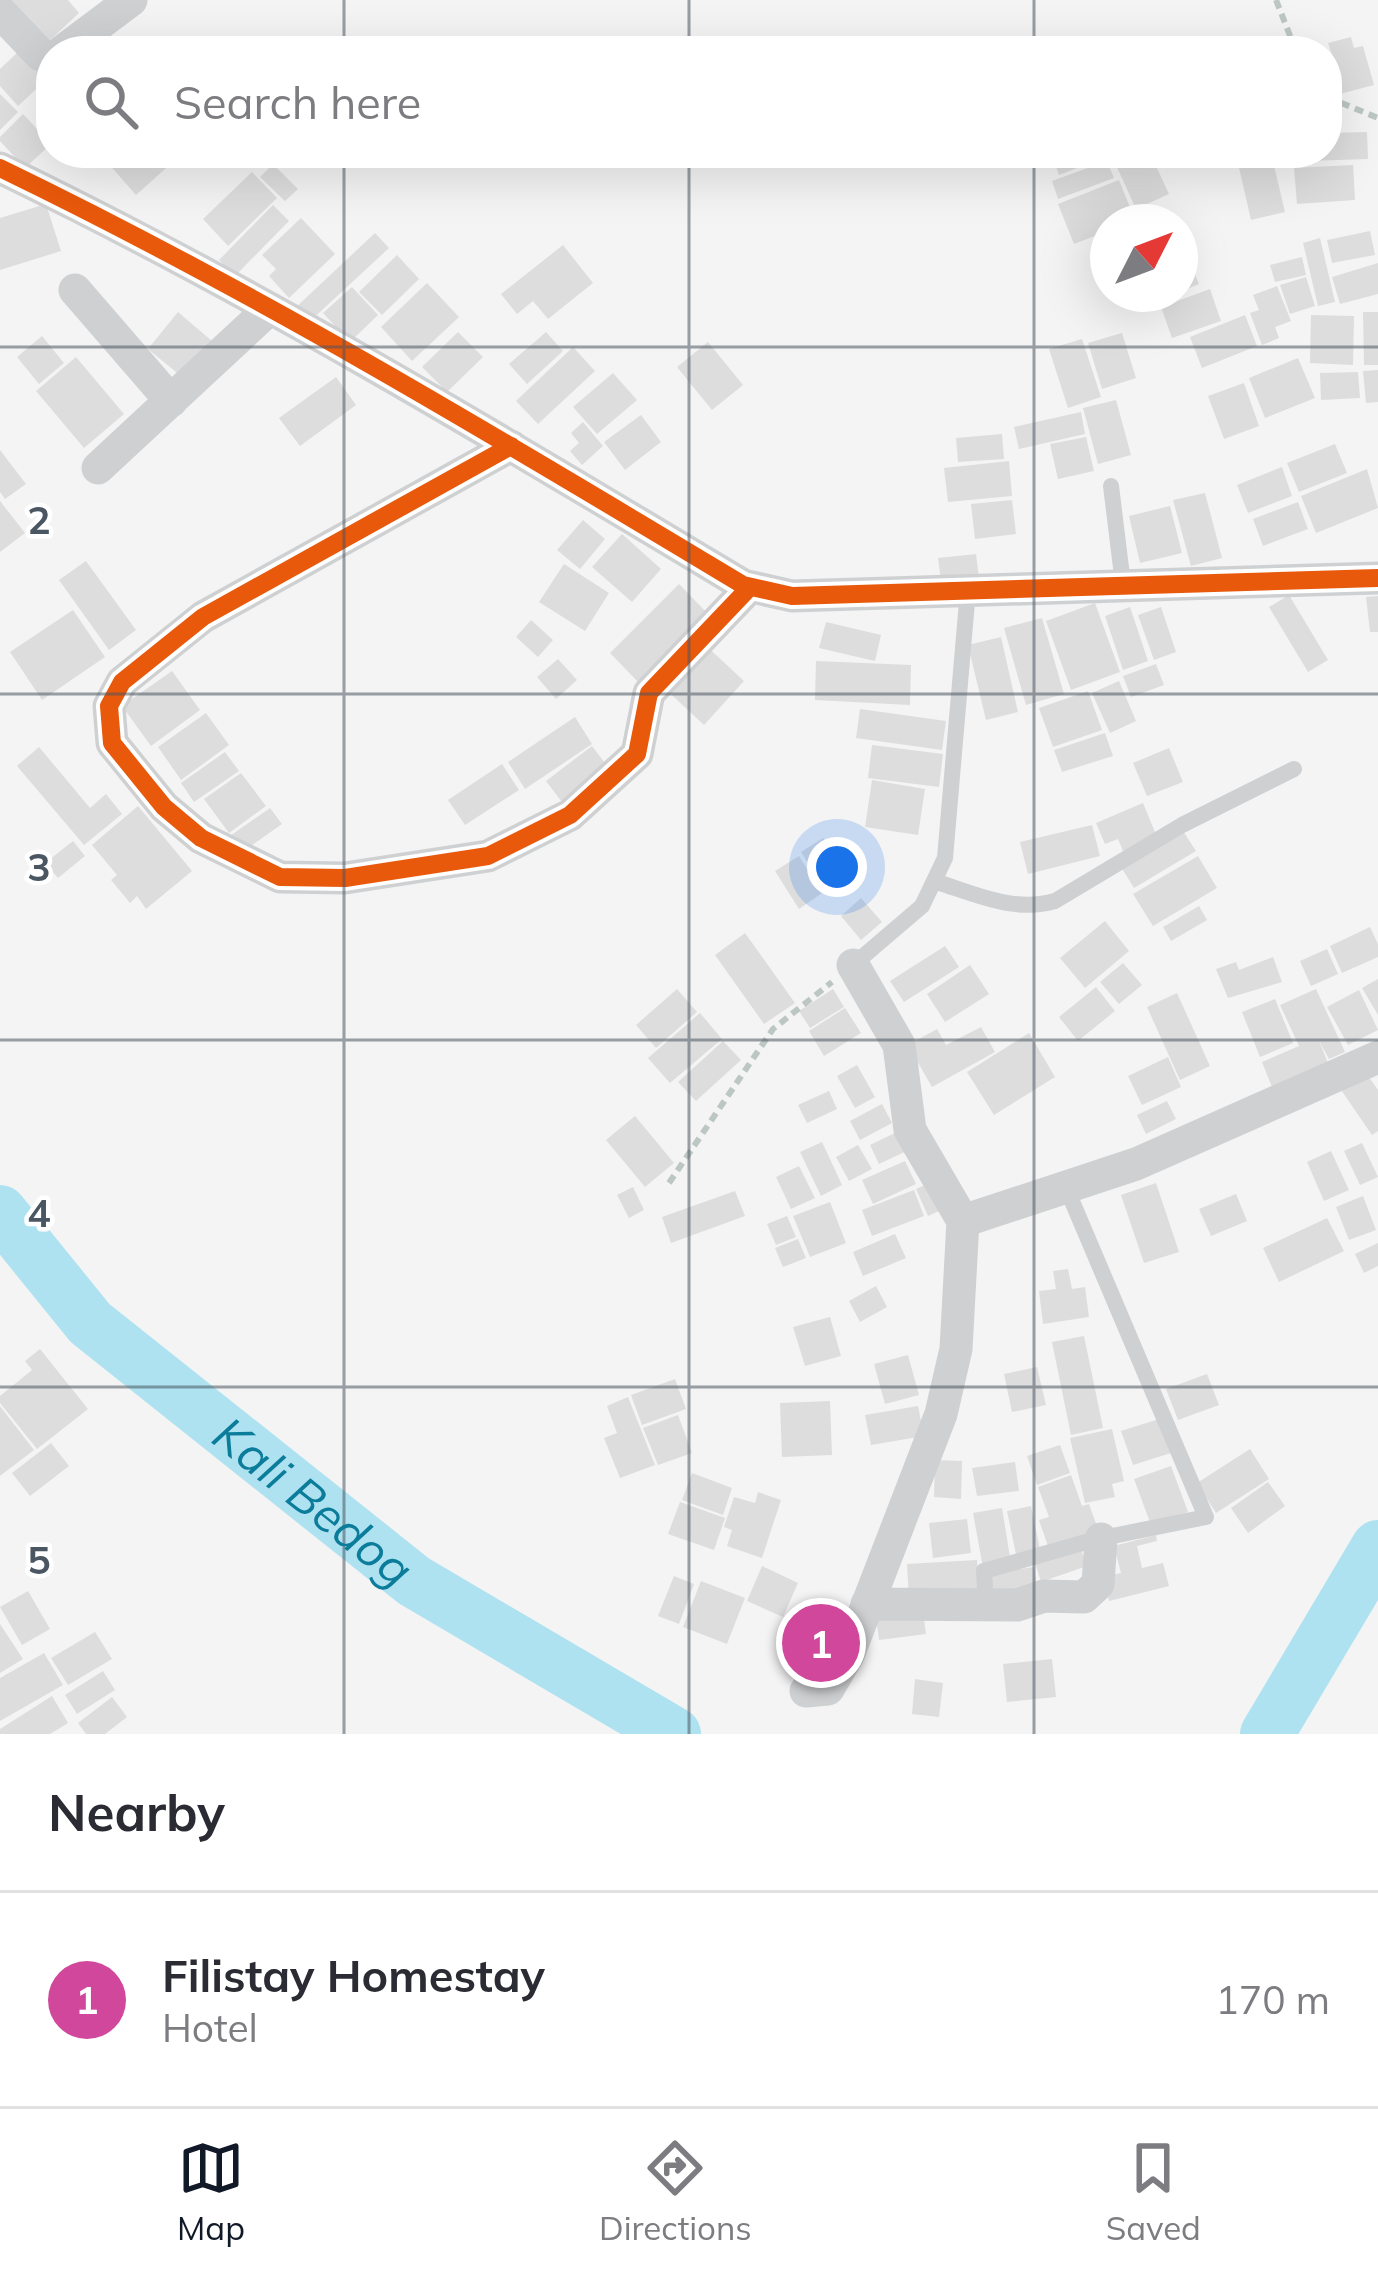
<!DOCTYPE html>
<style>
:root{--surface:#fff;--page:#f2f2f3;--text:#2b2b33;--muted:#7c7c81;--line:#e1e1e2;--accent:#111827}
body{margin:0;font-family:Mulish,sans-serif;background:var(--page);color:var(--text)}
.compass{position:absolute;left:1090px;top:204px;width:108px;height:108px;border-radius:50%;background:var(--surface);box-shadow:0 12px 48px #0002;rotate:48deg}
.you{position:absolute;left:837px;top:867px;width:42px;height:42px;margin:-30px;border:9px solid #fff;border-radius:50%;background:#1a73e8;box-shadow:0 0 0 18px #1a73e833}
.badge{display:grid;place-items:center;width:78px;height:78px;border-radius:50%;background:var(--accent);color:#fff;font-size:39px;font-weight:700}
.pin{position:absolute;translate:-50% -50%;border:6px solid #fff;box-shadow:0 3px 12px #0006}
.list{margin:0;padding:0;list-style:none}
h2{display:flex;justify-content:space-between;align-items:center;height:156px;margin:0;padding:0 48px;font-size:51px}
h2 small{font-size:39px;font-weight:400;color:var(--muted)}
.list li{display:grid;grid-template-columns:78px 1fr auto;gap:36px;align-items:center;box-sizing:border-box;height:216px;padding:0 48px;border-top:3px solid var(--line)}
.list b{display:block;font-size:45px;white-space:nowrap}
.list p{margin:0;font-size:39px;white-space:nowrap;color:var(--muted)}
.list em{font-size:39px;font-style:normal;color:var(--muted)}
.icon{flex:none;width:66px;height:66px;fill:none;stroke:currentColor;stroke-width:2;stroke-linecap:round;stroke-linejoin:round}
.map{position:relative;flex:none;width:1378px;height:1734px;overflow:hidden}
.search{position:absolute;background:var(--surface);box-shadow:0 12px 48px #0002;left:36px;right:36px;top:36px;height:132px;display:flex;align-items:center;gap:30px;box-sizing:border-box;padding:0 42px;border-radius:48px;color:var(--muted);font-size:45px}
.sheet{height:372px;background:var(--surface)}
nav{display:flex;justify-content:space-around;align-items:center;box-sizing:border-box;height:168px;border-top:3px solid var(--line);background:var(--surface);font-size:33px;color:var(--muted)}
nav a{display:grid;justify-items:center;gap:6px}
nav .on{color:var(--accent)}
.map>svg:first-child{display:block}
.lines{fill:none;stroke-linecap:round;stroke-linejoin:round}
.river{stroke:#aee2f0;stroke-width:54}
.building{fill:#ddddde}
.path{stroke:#bcc7c4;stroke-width:6;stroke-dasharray:9 6;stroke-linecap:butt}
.lane{stroke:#ced0d2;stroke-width:16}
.street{stroke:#ced0d2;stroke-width:33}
.cycleway-casing{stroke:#fff;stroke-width:26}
.cycleway{stroke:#e8590c;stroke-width:18}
.grid{fill:none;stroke:#4a5661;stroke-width:3;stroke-opacity:0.55}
.labels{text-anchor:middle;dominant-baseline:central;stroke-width:9;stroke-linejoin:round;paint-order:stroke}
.water-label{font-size:48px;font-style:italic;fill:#0c7c9b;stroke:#fff}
.grid-label{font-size:39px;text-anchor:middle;font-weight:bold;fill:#4a5661;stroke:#fff;stroke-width:9;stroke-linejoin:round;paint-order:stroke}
</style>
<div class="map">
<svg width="1378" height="1734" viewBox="0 0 1378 1734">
<rect width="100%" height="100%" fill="#f4f4f4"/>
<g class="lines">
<g class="river">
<path id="s1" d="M0 1212 90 1323 414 1581 674 1734"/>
<path d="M1267 1734 1378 1547"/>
</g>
</g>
<path class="building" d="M6 0H68L79 13 49 41Z
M1351 37 1354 48 1363 46 1374 85 1336 95 1327 64V56L1332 55 1328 43Z
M21 49 48 78 18 106 0 86V69Z
M0 94 18 112 0 130Z
M23 114 51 144 25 168 0 141V137Z
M1367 132 1368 159 1278 162 1277 153H1327V133Z
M117 153H183L136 195 107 162Z
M1051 153H1089L1092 162 1059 175Z
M1143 153H1150L1169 194 1136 209 1116 165Z
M1271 153 1285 212 1251 220 1237 159Z
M1107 161 1114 178 1058 199 1052 181Z
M273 164 298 189 285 201 260 177Z
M1353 165 1355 200 1297 204 1294 168Z
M252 172 277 198 228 246 203 219Z
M1119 180 1135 220 1108 222V231L1074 244 1058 204Z
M46 204 61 251 0 270V218Z
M273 205 289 221 235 276 219 260Z
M301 218 335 254 289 298 269 276 276 269 262 255Z
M1370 231 1375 255 1332 263 1327 240Z
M375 233 389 248 306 325 293 310Z
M1320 238 1335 302 1318 306 1303 243Z
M563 245 593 283 548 319 533 301 517 314 501 294Z
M397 255 419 279 382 315 359 292Z
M1188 257 1199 284 1180 292V260Z
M1302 257 1306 275 1275 282 1270 265Z
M1378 263V294L1340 304 1332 277Z
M1306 277 1315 306 1290 314 1280 285Z
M427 283 459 317 412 361 381 327Z
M1277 286 1291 321 1275 327 1279 338 1262 345 1250 313 1259 310 1253 295Z
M352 287 378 315 350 342 323 313Z
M1210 289 1221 321 1172 338 1161 307Z
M1139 294H1175L1144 307Z
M178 312 212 341 182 377 148 349Z
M1363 312H1378V365H1364Z
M1245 315 1257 346 1202 368 1190 337Z
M1311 315 1354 316 1353 365 1310 363Z
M458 332 483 357 447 392 422 367Z
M546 332 563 351 527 384 509 364Z
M1122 333 1136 378 1102 389 1088 343Z
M42 336 64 363 39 384 17 357Z
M1082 339 1101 397 1068 408 1049 349Z
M708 342 743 385 712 410 677 367Z
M573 347 595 371 538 424 516 401Z
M76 357 124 414 84 448 36 391Z
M1298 358 1315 398 1265 418 1249 378Z
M1378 370V402L1366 403 1363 371Z
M1358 372 1360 398 1321 400 1320 373Z
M613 373 637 400 597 434 573 407Z
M336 377 356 405 300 446 279 418Z
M1244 383 1259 426 1224 439 1208 396Z
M1116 400 1131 455 1098 464 1083 408Z
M1081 412 1085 434 1019 449 1014 427Z
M641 415 661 442 625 470 604 442Z
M583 422 603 446 582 465 570 451 579 443 571 433Z
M1002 434 1004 459 958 462 956 438Z
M1086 437 1094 471 1058 479 1050 444Z
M1335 444 1347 473 1299 492 1287 463Z
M0 450 26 484 5 499 0 492Z
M1009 461 1012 496 948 502 944 468Z
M1282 467 1292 496 1248 513 1237 485Z
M1367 469 1378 508 1316 533 1301 496Z
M1205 493 1222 558 1191 566 1173 500Z
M1012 500 1016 534 975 539 971 504Z
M0 501 25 533 0 552Z
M1298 502 1308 529 1263 546 1253 519Z
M1170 506 1182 553 1140 563 1129 516Z
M583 520 605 539 580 569 557 550Z
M622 534 661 569 632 602 592 567Z
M976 554 979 578 941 581 938 558Z
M86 561 136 630 109 650 59 580Z
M564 564 609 593 585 631 539 602Z
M679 584 710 616 641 685 610 653Z
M1289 595 1328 660 1308 672 1269 607Z
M1378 596V632H1370L1366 597Z
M1095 603 1120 672 1071 690 1046 621Z
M1130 607 1148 661 1123 670 1105 616Z
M1161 607 1176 652 1154 660 1138 615Z
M73 610 105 657 42 700 10 652Z
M1042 618 1064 694 1026 705 1004 628Z
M531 620 553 640 538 657 516 637Z
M826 622 881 635 875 661 819 648Z
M1001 637 1018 712 986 720 968 645Z
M701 641 744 681 704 725 660 684Z
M558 659 577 680 556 699 537 677Z
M816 661 911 665 910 705 815 700Z
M1156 664 1164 685 1131 697 1123 676Z
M172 671 200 710 151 746 122 706Z
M1119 681 1136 721 1110 733 1092 693Z
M1088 691 1102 730 1053 747 1039 708Z
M860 709 946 721 942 750 856 738Z
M206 713 229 745 181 780 158 747Z
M575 717 592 744 525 789 508 762Z
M1105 733 1113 756 1062 772 1054 750Z
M872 745 943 754 939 787 868 778Z
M592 746 611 771 565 806 546 781Z
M39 747 90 808 106 794 122 814 84 845 17 766Z
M1169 748 1183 782 1147 796 1133 763Z
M225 752 239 771 194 802 181 783Z
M502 764 519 790 465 825 448 800Z
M241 773 266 806 229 833 204 799Z
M872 780 925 789 918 835 865 827Z
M1143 803 1157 837 1123 851 1118 839 1105 844 1096 823Z
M138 806 192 871 146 909 137 896 130 903 111 880 117 875 92 845Z
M270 808 282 824 238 855 227 838Z
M1092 825 1100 856 1028 874 1020 842Z
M1183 831 1196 851 1134 888 1121 867Z
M823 838 849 880 827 894 801 852Z
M73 841 85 856 58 878 45 863Z
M799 856 822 893 799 909 775 871Z
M1198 856 1217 888 1153 926 1133 894Z
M861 898 882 922 861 940 841 916Z
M1199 906 1207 920 1171 941 1163 927Z
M1105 921 1129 951 1085 988 1060 958Z
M1370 927 1378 944V957L1342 973 1330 946Z
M745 933 795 1003 764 1024 715 955Z
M945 946 959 967 904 1002 890 981Z
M1327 949 1338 974 1311 986 1300 961Z
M1273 957 1282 982 1228 998 1216 969 1236 962 1239 970Z
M1123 963 1142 985 1119 1004 1100 982Z
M970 965 989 994 945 1022 927 994Z
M1378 979V1015L1362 988Z
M1096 987 1115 1011 1078 1041 1059 1017Z
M677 989 697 1012 656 1048 636 1025Z
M833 989 844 1007 810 1028 799 1011Z
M1316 989 1345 1052 1329 1059 1319 1041 1330 1068 1274 1092 1262 1062 1299 1046 1280 1005Z
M1359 990 1378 1030 1348 1045 1327 1007Z
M1177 993 1210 1066 1180 1080 1147 1007Z
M1275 999 1293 1043 1260 1057 1242 1012Z
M845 1008 861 1033 824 1056 809 1031Z
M700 1013 722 1039 670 1083 648 1058Z
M981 1027 995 1052 932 1087 908 1045 937 1029 946 1045Z
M1029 1033 1055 1077 994 1115 967 1072Z
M723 1041 741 1060 696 1101 678 1082Z
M1168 1057 1181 1087 1142 1105 1128 1076Z
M857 1065 875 1097 855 1108 837 1076Z
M1364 1070 1378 1090V1131L1372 1135 1339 1087Z
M829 1091 837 1109 807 1123 798 1105Z
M1167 1101 1176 1119 1146 1134 1137 1115Z
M882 1104 892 1123 860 1140 850 1121Z
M635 1116 674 1163 645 1187 606 1140Z
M901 1130 911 1149 879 1164 870 1145Z
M822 1142 842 1185 821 1196 800 1152Z
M1362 1143 1378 1177 1360 1185 1344 1151Z
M858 1145 872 1169 849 1181 836 1157Z
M1331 1151 1349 1190 1324 1201 1307 1162Z
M905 1161 916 1184 873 1204 862 1180Z
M799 1166 815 1198 791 1209 776 1177Z
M938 1179 950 1206 928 1216 916 1189Z
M1156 1183 1179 1252 1144 1263 1121 1195Z
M633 1187 644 1210 629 1218 617 1195Z
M914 1190 924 1216 872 1236 862 1210Z
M735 1191 745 1216 671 1243 662 1217Z
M1236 1194 1247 1221 1211 1236 1199 1209Z
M1363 1196 1376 1230 1349 1240 1336 1207Z
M830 1202 846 1243 810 1257 793 1216Z
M787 1216 796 1237 776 1245 767 1224Z
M1327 1218 1344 1251 1279 1282 1263 1248Z
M895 1234 906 1258 863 1276 853 1252Z
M798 1239 806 1258 783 1267 775 1248Z
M1378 1243V1266L1364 1273 1355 1254Z
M1068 1269 1072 1289 1085 1287 1089 1317 1043 1324 1039 1291 1056 1289 1053 1271Z
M876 1286 887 1307 860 1322 849 1301Z
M830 1317 841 1356 805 1366 793 1327Z
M1084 1336 1103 1428 1071 1435 1052 1342Z
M40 1349 88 1409 37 1449 0 1403V1396L32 1370 25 1361Z
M908 1355 919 1395 885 1404 874 1364Z
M1037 1367 1046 1405 1012 1412 1004 1374Z
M1207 1374 1219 1405 1178 1420 1166 1389Z
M675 1379 686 1409 642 1425 631 1395Z
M628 1397 655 1465 620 1478 604 1438 617 1433 607 1406Z
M830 1401 832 1455 782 1457 780 1403Z
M0 1406 34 1450 0 1476Z
M918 1406 924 1436 871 1445 865 1415Z
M678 1415 692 1453 658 1465 643 1428Z
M1159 1419 1171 1453 1133 1465 1121 1431Z
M1112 1429 1124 1481 1112 1484 1115 1497 1085 1503 1070 1438Z
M51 1443 69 1466 30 1496 12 1473Z
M1060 1445 1070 1473 1037 1485 1027 1456Z
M1250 1449 1269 1479 1216 1513 1197 1483Z
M935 1460 962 1461 961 1499 934 1497Z
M1015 1462 1019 1491 977 1496 972 1468Z
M1171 1466 1188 1512 1151 1525 1134 1479Z
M692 1473 732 1488 723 1515 682 1500Z
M1071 1475 1082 1506 1089 1504 1100 1535 1050 1552 1039 1520 1049 1517 1038 1487Z
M1268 1482 1285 1506 1248 1533 1231 1508Z
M758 1492 781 1500 762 1558 727 1546 732 1530 724 1527 734 1497 755 1503Z
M680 1502 725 1518 714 1550 668 1534Z
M1031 1506 1041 1554 1017 1559 1007 1511Z
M1002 1508 1011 1563 983 1568 973 1513Z
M967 1519 971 1553 933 1558 929 1523Z
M1156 1535 1157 1541 1137 1546 1142 1568 1163 1563 1169 1586 1109 1601 1104 1577 1121 1573 1114 1546Z
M1080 1547 1087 1566 1041 1582 1035 1562Z
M977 1560 979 1595 909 1599 907 1564Z
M762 1566 798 1583 783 1617 747 1601Z
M1034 1567 1038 1596 993 1602 989 1573Z
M674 1576 694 1584 679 1624 658 1616Z
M701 1581 745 1598 727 1644 683 1627Z
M28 1591 50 1629 22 1645 0 1607Z
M923 1612 926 1634 879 1640 876 1617Z
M823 1617 850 1632 840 1652 813 1637Z
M0 1624 23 1659 0 1673Z
M95 1632 112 1659 68 1685 51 1658Z
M44 1653 63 1685 0 1721V1678Z
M1052 1659 1056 1697 1007 1702 1003 1664Z
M103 1671 115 1690 77 1714 65 1695Z
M915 1679 943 1683 939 1717 912 1714Z
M52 1696 68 1723 50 1734H0V1729Z
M112 1697 127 1717 105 1734H86L78 1723Z"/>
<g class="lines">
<path class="path" d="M1276 0 1296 51
M1327 97 1378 118
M669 1183 773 1029 832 982"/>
<path class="lane" d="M1111 486 1123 584
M937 882C975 894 1015 913 1055 901L1182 825 1294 769
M853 965 922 906 945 858 968 590
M986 1604 984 1571 1093 1540 1206 1517 1066 1187"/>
<path class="street" d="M0 12 41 55 51 57
M63 51 131 0
M0 168C255 291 500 439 743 585L792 596 1378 578
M75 290 171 401
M511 446 203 617 122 682 109 706 112 743 164 807 201 838 280 877 345 878 488 856 570 815 637 754 649 693 749 588
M98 468 268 310
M963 1221 1136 1164 1378 1057
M867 1604 1017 1605 1044 1596 1084 1597 1098 1584 1101 1539
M806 1691 828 1689 848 1655 941 1414 956 1349 963 1221 910 1130 899 1045 853 965"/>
<g class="cycleway-casing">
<path id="cycleway" d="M0 168C255 291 500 439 743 585L792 596 1378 578
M511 446 203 617 122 682 109 706 112 743 164 807 201 838 280 877 345 878 488 856 570 815 637 754 649 693 749 588"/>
</g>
<use href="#cycleway" class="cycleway"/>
</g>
<path class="grid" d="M344 0V51M689 0V51M1034 0V51M344 153V1734M689 153V1734M1034 153V1734M0 347H1378M0 694H1378M0 1040H1378M0 1387H1378"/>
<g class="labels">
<g class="water-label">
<text stroke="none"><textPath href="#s1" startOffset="429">Kali Bedog</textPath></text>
</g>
</g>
<g class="grid-label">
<text x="39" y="534">2</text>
<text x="39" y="881">3</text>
<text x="39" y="1227">4</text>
<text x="39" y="1574">5</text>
</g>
</svg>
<svg class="compass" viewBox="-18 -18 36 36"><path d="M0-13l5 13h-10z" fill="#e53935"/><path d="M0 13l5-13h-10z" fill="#7c7c81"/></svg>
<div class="you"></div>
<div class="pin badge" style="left:821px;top:1643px;background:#d1479c">1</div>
<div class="search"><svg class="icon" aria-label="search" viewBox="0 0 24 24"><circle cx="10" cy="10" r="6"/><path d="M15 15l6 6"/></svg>Search here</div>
</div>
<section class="sheet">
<h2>Nearby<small></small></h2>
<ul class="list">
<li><span class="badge" style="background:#d1479c">1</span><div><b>Filistay Homestay</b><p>Hotel</p></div><em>170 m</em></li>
</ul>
</section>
<nav>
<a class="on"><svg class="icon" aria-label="map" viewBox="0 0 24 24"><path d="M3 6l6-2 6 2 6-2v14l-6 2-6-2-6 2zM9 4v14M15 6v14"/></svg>Map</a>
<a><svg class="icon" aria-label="directions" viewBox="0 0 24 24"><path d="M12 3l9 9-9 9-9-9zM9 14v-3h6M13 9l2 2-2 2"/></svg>Directions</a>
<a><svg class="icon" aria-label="saved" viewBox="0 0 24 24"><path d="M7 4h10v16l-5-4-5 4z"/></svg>Saved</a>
</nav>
